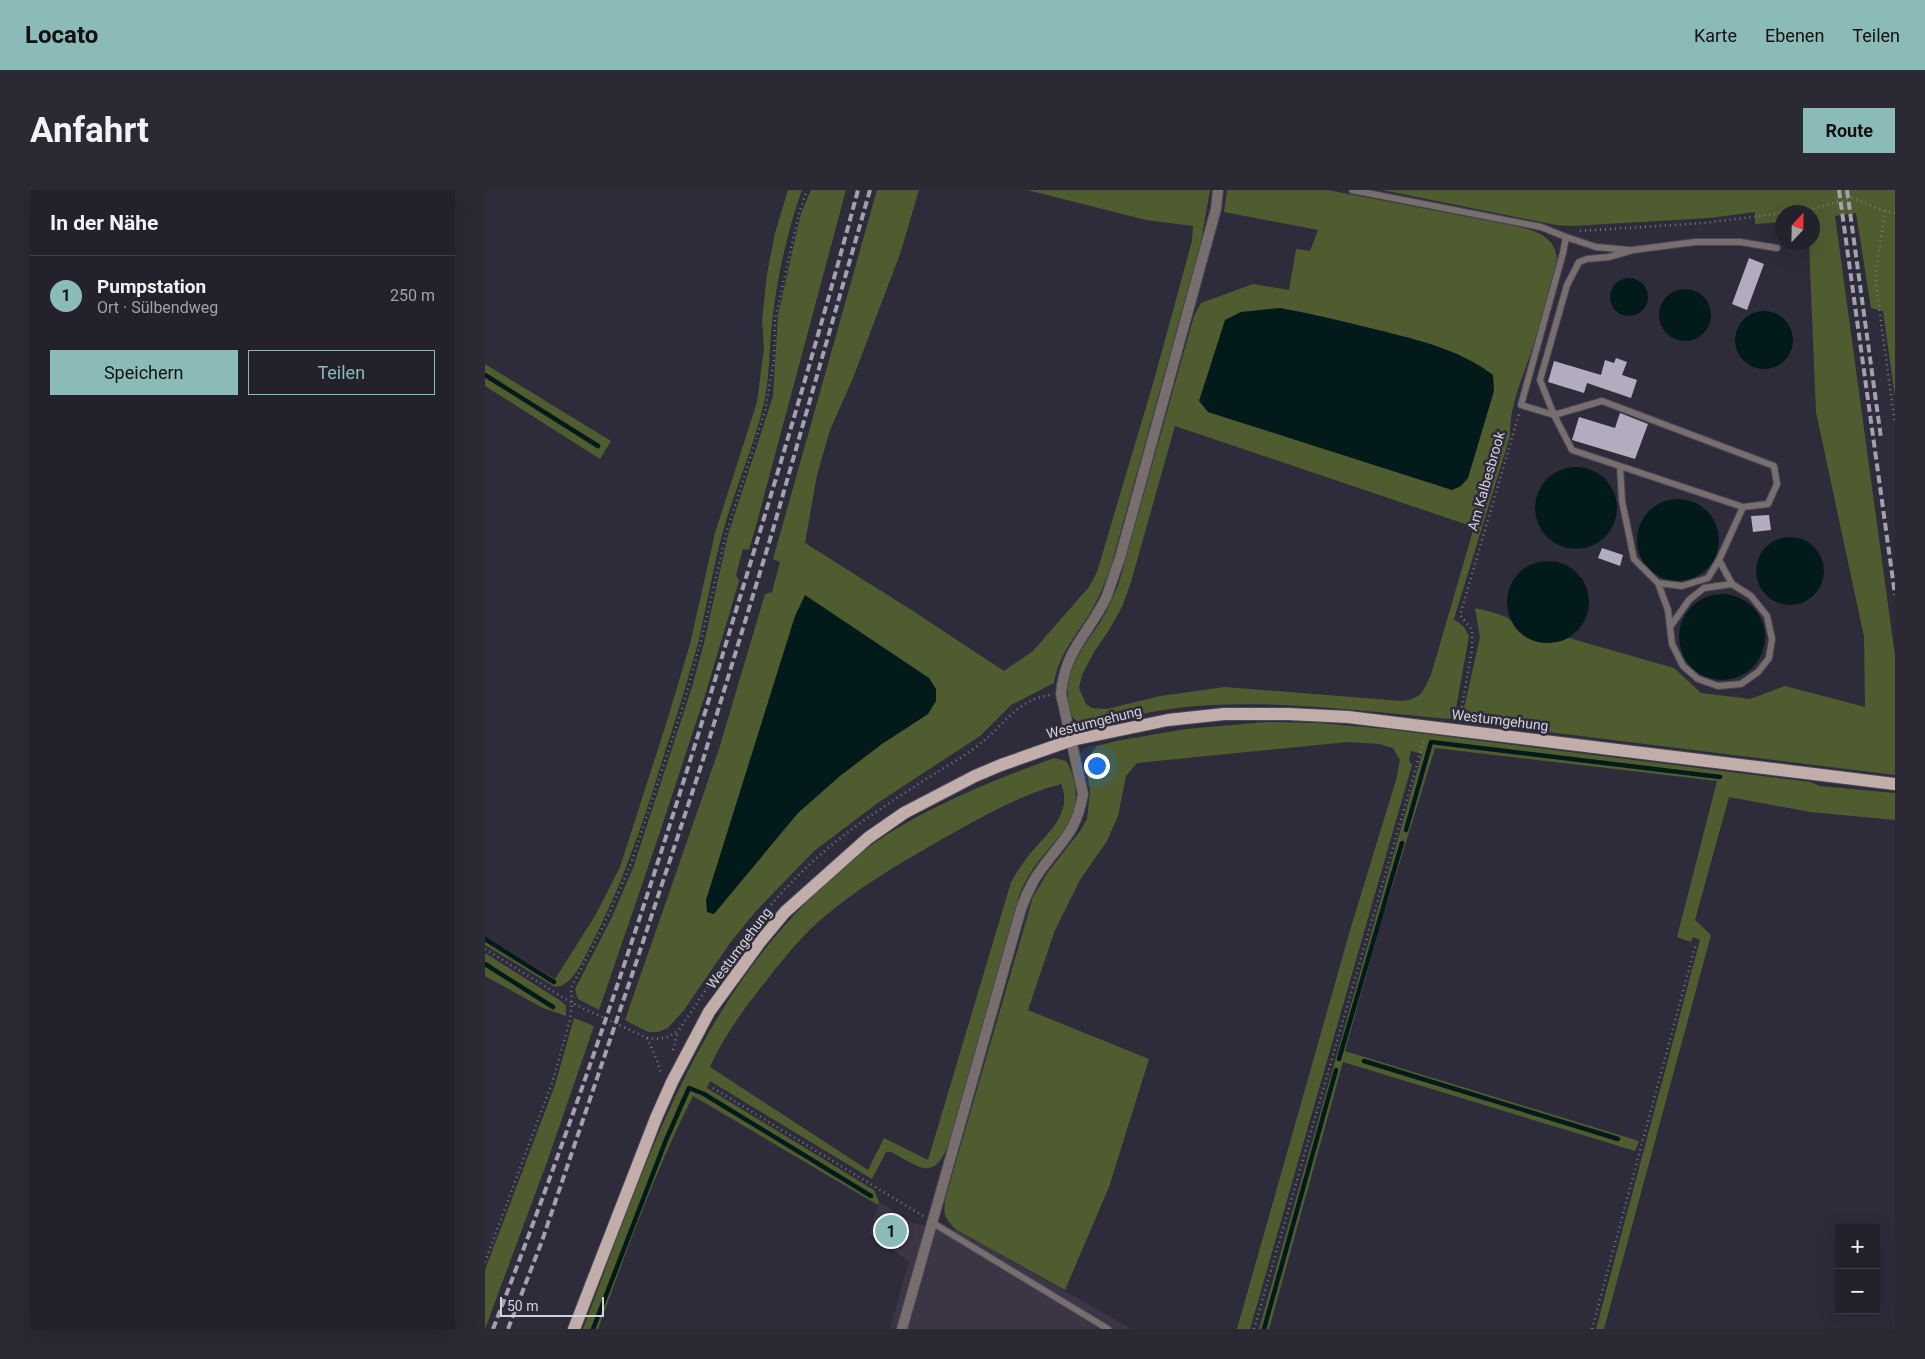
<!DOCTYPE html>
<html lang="de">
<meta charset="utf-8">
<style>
:root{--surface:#22212c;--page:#2a2934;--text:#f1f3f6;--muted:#a2a3a9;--line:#3f3e48;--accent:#8bbbb9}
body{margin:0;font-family:Roboto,sans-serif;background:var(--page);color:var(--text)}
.controls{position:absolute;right:15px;bottom:15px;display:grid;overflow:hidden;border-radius:0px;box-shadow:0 5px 20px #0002}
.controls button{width:45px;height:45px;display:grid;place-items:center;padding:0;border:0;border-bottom:1px solid var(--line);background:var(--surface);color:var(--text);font:25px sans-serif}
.compass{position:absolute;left:1290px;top:15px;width:45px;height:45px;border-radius:50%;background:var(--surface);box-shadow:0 5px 20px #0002;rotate:22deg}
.scale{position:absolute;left:15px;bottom:12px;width:104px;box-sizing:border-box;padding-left:5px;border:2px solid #d3d2dc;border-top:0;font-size:14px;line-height:18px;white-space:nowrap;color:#d3d2dc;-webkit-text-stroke:4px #2e2c3b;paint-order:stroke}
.you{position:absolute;left:611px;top:575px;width:18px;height:18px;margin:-12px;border:4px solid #fff;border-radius:50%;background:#1a73e8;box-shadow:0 0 0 8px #1a73e833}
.badge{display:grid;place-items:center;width:32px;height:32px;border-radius:50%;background:var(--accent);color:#111;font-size:16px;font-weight:700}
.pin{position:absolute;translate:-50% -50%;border:2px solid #fff;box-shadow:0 1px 5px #0006}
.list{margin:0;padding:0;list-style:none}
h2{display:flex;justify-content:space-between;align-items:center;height:65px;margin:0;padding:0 20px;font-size:21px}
h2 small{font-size:16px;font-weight:400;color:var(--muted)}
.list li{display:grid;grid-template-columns:32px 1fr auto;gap:15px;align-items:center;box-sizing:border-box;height:80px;padding:0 20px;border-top:1px solid var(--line)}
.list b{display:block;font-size:19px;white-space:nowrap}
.list p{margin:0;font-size:16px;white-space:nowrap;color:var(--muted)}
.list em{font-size:16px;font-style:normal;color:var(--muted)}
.actions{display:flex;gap:10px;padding:15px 20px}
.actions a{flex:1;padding:11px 0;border:1px solid var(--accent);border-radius:0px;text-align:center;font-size:18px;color:var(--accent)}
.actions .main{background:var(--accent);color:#111}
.map{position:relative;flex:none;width:1410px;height:1139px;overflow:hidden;border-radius:0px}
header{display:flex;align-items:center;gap:30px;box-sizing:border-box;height:70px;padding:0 25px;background:var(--accent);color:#111}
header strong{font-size:24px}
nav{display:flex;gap:28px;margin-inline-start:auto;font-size:18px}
.intro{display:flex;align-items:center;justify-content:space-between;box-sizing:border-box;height:120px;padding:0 30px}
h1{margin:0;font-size:35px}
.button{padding:12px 22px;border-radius:0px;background:var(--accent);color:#111;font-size:18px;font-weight:700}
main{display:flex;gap:30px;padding:0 30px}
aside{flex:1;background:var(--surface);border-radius:0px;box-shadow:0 5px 20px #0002}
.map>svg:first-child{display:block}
.commercial{fill:#3b3546}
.green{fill:#4f5c2f;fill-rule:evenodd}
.water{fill:#031a1b}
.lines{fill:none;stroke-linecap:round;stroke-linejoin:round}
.stream{stroke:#031a1b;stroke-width:4.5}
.building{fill:#b3acbf}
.service-casing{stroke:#484755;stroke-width:8}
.minor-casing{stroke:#484755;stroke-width:12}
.primary-casing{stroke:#484755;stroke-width:14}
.path{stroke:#7b7986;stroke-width:2.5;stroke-dasharray:1 4;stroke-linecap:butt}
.service{stroke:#786e6d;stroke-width:6}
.minor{stroke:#786e6d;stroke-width:10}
.primary{stroke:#c1aeab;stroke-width:12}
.rail{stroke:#a2a1ad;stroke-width:4;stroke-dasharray:8 4;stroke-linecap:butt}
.labels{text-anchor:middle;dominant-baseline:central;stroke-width:5;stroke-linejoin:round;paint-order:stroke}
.street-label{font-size:14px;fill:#d3d2dc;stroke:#2e2c3b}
</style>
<header>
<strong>Locato</strong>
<nav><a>Karte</a><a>Ebenen</a><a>Teilen</a></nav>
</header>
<div class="intro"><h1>Anfahrt</h1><a class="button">Route</a></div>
<main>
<aside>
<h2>In der Nähe<small></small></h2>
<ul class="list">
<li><span class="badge">1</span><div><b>Pumpstation</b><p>Ort · Sülbendweg</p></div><em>250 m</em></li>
</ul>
<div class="actions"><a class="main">Speichern</a><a>Teilen</a></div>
</aside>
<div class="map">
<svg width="1410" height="1139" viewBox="0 0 1410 1139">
<rect width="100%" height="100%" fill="#2e2c3b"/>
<path class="commercial" d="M394 1012 427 1033 472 1040 647 1139H405L424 1071 384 1044Z"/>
<path class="green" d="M303 0H317C302 42 292 88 287 132 284 161 285 189 278 217 268 258 251 297 239 338 228 376 222 415 213 453 202 493 190 532 177 571 158 634 137 695 107 753 99 767 89 796 70 797L0 755V747L70 789 110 726 135 677 182 531 205 454 230 343 272 212 279 158 277 130 282 84 290 43Z
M326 0H361L272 332 264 360 258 359 251 385 254 391 221 502 174 645 114 820 93 809 90 799 127 727 148 678 207 497 219 453 243 345 288 206 293 125 316 23Z
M392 0H434L415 64 368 188 345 240 332 285 320 353 428 421 519 481 548 461 604 397 612 382 669 190 707 51 708 36 661 30 542 0H725L716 52 626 376C621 390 615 405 608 418 593 444 574 462 569 493L526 515 495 546 394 612 329 661 271 721 245 753 199 820 183 838 173 842H163L140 830 234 559 280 404 287 402 295 372 288 369Z
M742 0H843L1030 36C1051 41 1070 45 1072 70 1064 98 1058 128 1048 156 1039 185 1024 215 1025 246L969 429 979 437 984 446 971 518 965 529C886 522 806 511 726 515 685 517 645 526 606 534 594 534 586 530 584 518 578 481 595 462 614 434 622 422 627 409 633 396L709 126 716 113 768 94 804 100 811 59 825 61 833 40 739 22ZM690 236 989 337 946 485C937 502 938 508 917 511L740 497 675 506 622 519 607 518 601 514 594 498 597 485 609 462 624 440 637 417 646 392Z
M897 0H1410V207L1398 121 1386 118 1371 23 1350 26 1410 466V585L998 534 984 529 979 518 995 447 990 418C998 420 1018 424 1024 429 1028 432 1029 438 1033 441 1048 456 1066 455 1084 448L1189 478 1216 503 1265 509 1300 496 1380 517 1379 447 1331 222 1324 53 1328 52V22H1298L1297 32 1270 34V22L1224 28 1087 36 1071 35Z
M0 174 126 251 115 269 0 196Z
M781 532 834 533 901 539 1325 592 1335 596 1410 603V630L1325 622 1244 607 1210 730 1226 745 1119 1139H1111L1215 750 1208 747 1206 752 1192 747 1232 591 950 558 894 740 860 861 1154 951 1150 961 858 872 784 1139H774L937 564 926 561 924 570 927 575 765 1139H752L866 737 911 590 915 570 908 558 894 554 863 552 652 573 641 586 633 626 622 651 595 690 570 740 543 820 664 869 624 997 580 1100 472 1040C458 1028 458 1023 461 1006L548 707 563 682 595 641 602 629 605 602 601 576 605 565 612 556 631 551 701 539Z
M569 568 581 571C591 586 594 610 587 627 583 638 574 646 567 655 554 670 543 684 535 703L464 954C447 993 436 977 406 962H401L387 989 225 891 222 898 389 1000 394 1012 393 1015 208 906C170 981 142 1060 113 1139H98C166 958 219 787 377 662 428 622 508 590 569 568ZM576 594C589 624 560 645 544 665 537 674 531 683 526 692L443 970 399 948 383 980 225 877C237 850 255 824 274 800 292 777 311 752 333 732 372 698 415 673 459 648 496 627 535 605 576 594Z
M0 763 76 811 81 816V826L58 818 0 786Z
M89 828 109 836 62 972 0 1139V1080L70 895Z"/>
<path class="water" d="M1125 107a19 19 0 1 1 38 0a19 19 0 1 1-38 0Z
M1174 125a26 26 0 1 1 52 0a26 26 0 1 1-52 0Z
M795 118C828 124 861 132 893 140 933 150 974 159 1008 185L1009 201 983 288 976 296 967 300 723 222 714 211 740 130 756 122Z
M1250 150a29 29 0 1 1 58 0a29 29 0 1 1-58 0Z
M1050 318a41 41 0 1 1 82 0a41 41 0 1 1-82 0Z
M1152 350a41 41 0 1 1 82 0a41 41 0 1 1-82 0Z
M1271 381a34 34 0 1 1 68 0a34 34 0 1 1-68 0Z
M1022 412a41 41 0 1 1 82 0a41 41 0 1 1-82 0Z
M1194 447a43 43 0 1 1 86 0a43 43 0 1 1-86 0Z
M320 405 444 488 451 499V511L443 524 397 554 355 586 313 623 229 724 222 722 221 710 310 426Z"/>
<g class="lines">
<path class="stream" d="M0 185 113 256
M921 640 946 552 1235 587
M0 749 69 792
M0 774 68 817
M854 869 917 653
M879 871 1133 949
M108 1139 181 950 204 898 219 904 386 1006
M779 1139 851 880"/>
</g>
<path class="building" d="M1264 68 1279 74 1262 120 1247 114Z
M1131 168 1142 172 1137 185 1152 190 1146 208 1102 193 1099 203 1063 192 1069 171 1116 185 1120 170 1129 173Z
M1135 223 1163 234 1150 269 1087 250 1094 227 1130 238Z
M1284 325 1286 340 1268 342 1266 326Z
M1117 358 1138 365 1135 376 1113 368Z
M403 1032 416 1040 410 1050 396 1042Z"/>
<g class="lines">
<g class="service-casing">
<path id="service" d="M867 0 1056 37 1081 47 1111 57 1144 60
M1081 47 1078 63 1036 215 1069 225 1087 260 1258 317 1283 314 1292 294 1289 276 1117 211 1069 225 1055 190 1082 95 1094 72 1102 69 1124 67 1148 60 1210 52H1255L1292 58
M1135 276 1137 311 1149 369 1173 393 1197 396 1223 388 1234 370 1258 317
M1173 393 1183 420 1187 454 1198 476 1213 489 1233 496 1256 494 1273 482 1284 468 1287 449 1282 426 1266 406 1247 394 1234 370
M1185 437 1204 410 1219 398 1247 394
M448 1033 623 1139"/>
</g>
<g class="minor-casing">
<path id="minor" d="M417 1139 536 719C541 706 546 693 555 681 576 651 591 644 598 604L576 504C580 459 603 445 621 408 626 395 630 381 635 368L731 19 733 0"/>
</g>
<g class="primary-casing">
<path id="primary" d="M89 1139 171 928 187 892 224 822 275 752 300 722 383 648 419 623 490 586 516 575 587 550 683 530 739 524H803L863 527 1410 594"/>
</g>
<path class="path" d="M1400 21 1390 88 1410 234
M1298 22 1330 18 1367 8 1400 21 1410 23
M1095 41 1219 33 1298 23
M975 527 987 460V440L975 425 1034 224
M0 759 87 813 162 848C176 850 183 848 194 840 241 769 287 703 354 649 378 630 404 613 429 597 451 582 475 570 496 553 519 535 534 508 566 505
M162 848 172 870 176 884
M188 860 193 841
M228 898 438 1026
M0 1072 68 890 85 830 87 813 86 798 119 735 146 674 198 516 217 447 241 344 280 221 289 170 290 130 314 23 322 0
M769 1139 939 550
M1107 1139 1211 753"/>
<use href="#service" class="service"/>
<use href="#minor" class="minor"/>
<use href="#primary" class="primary"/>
<path class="rail" d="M1354 0 1410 405
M1362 0 1396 248
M8 1139C99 905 177 667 249 427 292 286 335 143 373 0
M23 1139 57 1051 150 776 217 573 287 343 385 0"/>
</g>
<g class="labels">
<g class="street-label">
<text transform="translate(1001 291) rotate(-74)">Am Kalbesbrook</text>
<text transform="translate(1015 530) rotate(7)">Westumgehung</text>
<text transform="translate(609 532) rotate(-14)">Westumgehung</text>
<text transform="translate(254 758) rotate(-53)">Westumgehung</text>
</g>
</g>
</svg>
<div class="controls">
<button>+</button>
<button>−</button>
</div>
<svg class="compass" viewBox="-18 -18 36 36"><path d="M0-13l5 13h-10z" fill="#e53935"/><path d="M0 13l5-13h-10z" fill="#a2a3a9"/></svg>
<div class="scale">50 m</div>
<div class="you"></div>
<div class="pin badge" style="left:406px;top:1041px">1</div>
</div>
</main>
